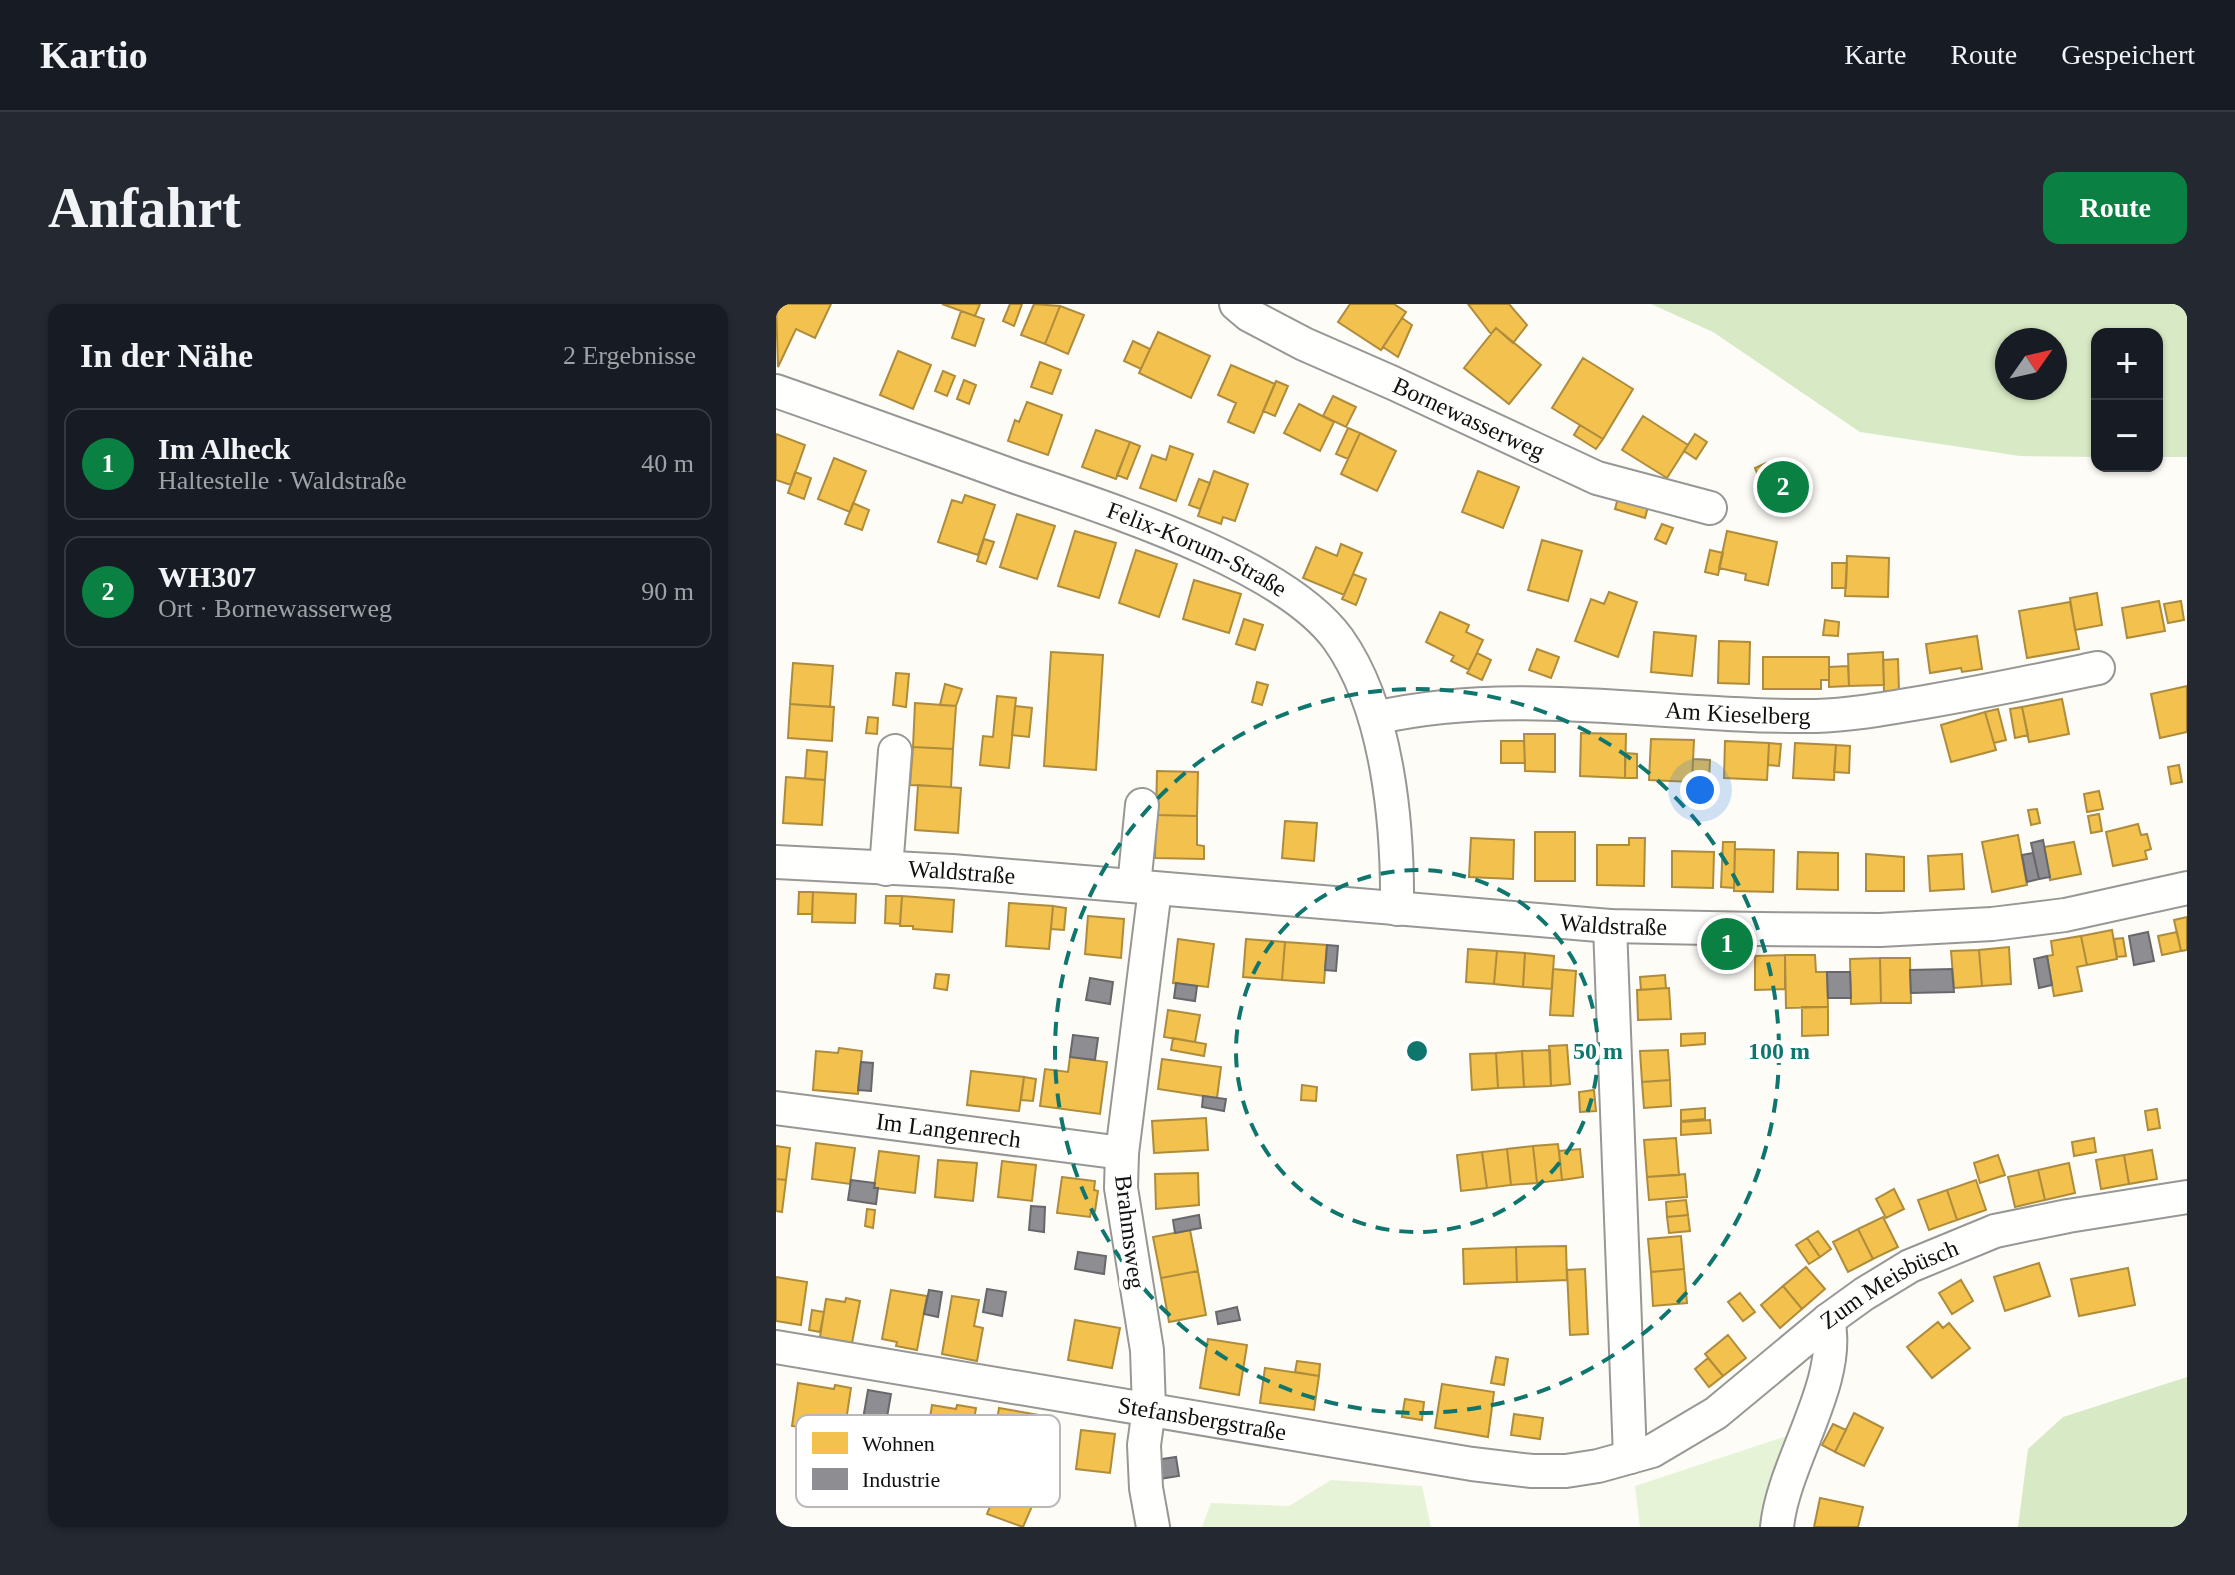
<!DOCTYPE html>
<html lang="de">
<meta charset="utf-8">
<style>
:root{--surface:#171b24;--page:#242831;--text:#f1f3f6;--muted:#9ea1a6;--line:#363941;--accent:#0b8043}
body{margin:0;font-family:"Times New Roman",serif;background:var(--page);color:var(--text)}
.controls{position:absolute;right:24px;top:24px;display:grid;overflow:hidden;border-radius:16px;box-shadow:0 2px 6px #0004}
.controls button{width:72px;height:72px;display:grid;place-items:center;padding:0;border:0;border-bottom:2px solid var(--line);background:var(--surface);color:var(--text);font:40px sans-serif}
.compass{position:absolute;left:1219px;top:24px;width:72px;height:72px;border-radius:50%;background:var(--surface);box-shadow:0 2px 6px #0004;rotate:56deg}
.you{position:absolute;left:924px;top:486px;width:28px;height:28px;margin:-20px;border:6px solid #fff;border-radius:50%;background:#1a73e8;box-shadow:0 0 0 12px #1a73e833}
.badge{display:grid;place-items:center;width:52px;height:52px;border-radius:50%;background:var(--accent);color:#fff;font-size:26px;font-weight:700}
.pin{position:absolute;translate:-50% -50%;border:4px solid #fff;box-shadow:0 2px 8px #0006}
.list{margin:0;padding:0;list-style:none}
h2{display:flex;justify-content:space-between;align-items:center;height:104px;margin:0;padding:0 32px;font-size:34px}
h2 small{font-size:26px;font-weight:400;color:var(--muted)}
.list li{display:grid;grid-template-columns:52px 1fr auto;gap:24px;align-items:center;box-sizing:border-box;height:112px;margin:0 16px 16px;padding:0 16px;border:2px solid var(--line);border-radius:16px}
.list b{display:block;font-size:30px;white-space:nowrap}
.list p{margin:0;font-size:26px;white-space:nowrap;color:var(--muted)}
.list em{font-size:26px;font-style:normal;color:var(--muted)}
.map{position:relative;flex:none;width:1411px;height:1223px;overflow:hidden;border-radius:16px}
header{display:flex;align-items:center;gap:48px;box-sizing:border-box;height:112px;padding:0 40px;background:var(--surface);border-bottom:2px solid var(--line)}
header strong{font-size:38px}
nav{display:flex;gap:44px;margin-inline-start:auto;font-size:28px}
.intro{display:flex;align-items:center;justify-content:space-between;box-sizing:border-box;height:192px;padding:0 48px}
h1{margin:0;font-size:56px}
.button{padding:20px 36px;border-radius:16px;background:var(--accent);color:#fff;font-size:28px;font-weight:700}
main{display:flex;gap:48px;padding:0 48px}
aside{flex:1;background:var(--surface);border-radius:16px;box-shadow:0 2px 6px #0004}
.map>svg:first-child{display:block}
.green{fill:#e7f3d7}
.forest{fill:#d8eac5;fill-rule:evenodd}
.homes{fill:#f2c14e;stroke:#ae8c3c;stroke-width:2}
.industry{fill:#8d8d92;stroke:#68686b;stroke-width:2}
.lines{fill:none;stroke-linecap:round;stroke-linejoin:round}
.minor-casing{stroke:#979795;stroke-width:36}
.minor{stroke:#fffffe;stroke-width:32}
.ring{fill:none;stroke:#0f766e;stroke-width:4;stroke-dasharray:14 10}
.labels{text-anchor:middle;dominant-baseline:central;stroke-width:8;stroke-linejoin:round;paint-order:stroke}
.street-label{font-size:24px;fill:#111;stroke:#fff}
.key{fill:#fff;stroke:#b8b8b8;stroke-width:2}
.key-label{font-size:22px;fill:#111}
.centre{fill:#0f766e;stroke:#fff;stroke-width:4}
.ring-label{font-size:24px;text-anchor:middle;font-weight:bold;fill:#0f766e;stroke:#fff;stroke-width:8;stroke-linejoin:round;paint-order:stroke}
</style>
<header>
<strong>Kartio</strong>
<nav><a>Karte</a><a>Route</a><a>Gespeichert</a></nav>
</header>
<div class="intro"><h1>Anfahrt</h1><a class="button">Route</a></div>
<main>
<aside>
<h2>In der Nähe<small>2 Ergebnisse</small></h2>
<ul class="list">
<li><span class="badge">1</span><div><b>Im Alheck</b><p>Haltestelle · Waldstraße</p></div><em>40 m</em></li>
<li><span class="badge">2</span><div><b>WH307</b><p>Ort · Bornewasserweg</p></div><em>90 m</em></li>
</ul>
</aside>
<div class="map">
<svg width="1411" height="1223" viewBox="0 0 1411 1223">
<rect width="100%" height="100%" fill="#fdfcf7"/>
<path class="green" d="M1011 1132 992 1223H864L859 1182Z
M555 1176 646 1182 655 1223H426L435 1199 513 1202Z"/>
<path class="forest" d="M875 0H1411V153H1381V30H1321V153L1244 152 1084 128 937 28ZM1231 36H1279V84H1231Z
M1411 1073V1223H1242L1252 1145 1287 1113Z"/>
<path class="homes" d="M0 0H55L39 34 20 25 2 63Z
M166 0H204L199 12Z
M234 0H246L238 22 227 17Z
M258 0 284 2 269 40 245 31Z
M574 0H618L630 8 605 46 562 18Z
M692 0H733L751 21 737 39 720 24 715 30Z
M284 2 308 11 292 50 269 40Z
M185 7 208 15 199 42 176 34Z
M626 14 636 21 622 53 607 43Z
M720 24 765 61 733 100 688 64Z
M382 28 434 52 415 94 363 69Z
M357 37 374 45 365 65 348 57Z
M122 47 155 61 137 105 104 91Z
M807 54 857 85 827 135 776 104Z
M264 58 285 66 276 90 255 83Z
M455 61 499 80 478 129 452 118 460 99 442 91Z
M167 67 179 72 171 92 159 87Z
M188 76 200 81 193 100 181 95Z
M500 77 512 82 499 112 487 107Z
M557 92 580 103 570 123 547 112Z
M251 98 286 111 272 151 232 137 239 116 243 118Z
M523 100 558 118 544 147 508 129Z
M867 112 912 141 891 174 846 146Z
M804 121 827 135 820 145 798 131Z
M572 124 584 129 572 155 560 150Z
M320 126 354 138 340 175 306 163Z
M584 129 620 147 601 187 565 170Z
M0 130 29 141 15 181 0 176Z
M919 130 931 138 920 155 908 147Z
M354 138 364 142 351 175 341 171Z
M394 142 417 150 400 197 364 184 376 151 390 156Z
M58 154 90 167 74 208 42 195Z
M990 159 993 166 1002 162 1020 177 1025 175 1028 188 995 202 979 164Z
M438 167 472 180 459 217 447 213 445 220 422 212Z
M702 167 743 183 727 224 686 208Z
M19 168 35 174 28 195 12 189Z
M423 175 434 179 424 205 413 201Z
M843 190 873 199 869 214 839 205Z
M189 191 219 201 202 251 162 238 176 196 186 199Z
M77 199 93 206 86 226 69 220Z
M241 210 279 222 261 275 224 263Z
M886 220 897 224 890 240 879 235Z
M299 227 340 239 323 294 282 282Z
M951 227 1001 238 992 281 969 276 970 270 943 264Z
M208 235 218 238 210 260 201 257Z
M766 236 806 247 792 297 752 286Z
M565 240 586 249 568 291 527 274 540 243 561 252Z
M360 246 401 260 383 313 343 299Z
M934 246 947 249 942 271 929 268Z
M1071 252 1113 254 1112 293 1069 292Z
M1056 259H1071L1070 284H1056Z
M577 270 590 275 580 301 566 295Z
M418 276 465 290 453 329 407 315Z
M833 288 861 298 842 353 799 337 815 295 828 300Z
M1321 289 1326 321 1299 326 1294 294Z
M1383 297 1389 327 1351 334 1346 304Z
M1405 297 1408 316 1392 319 1388 300Z
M1294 298 1303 345 1251 354 1243 307Z
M664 308 693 321 690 328 707 336 693 366 675 357 678 352 650 338Z
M468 315 487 321 479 346 460 340Z
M1049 316 1063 318 1062 332 1047 331Z
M878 328 920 332 916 372 875 368Z
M1201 332 1206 365 1186 368 1185 364 1154 369 1150 340Z
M943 337 974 338 973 380 942 379Z
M761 345 783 353 775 374 753 366Z
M275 348 327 351 320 466 268 462Z
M1107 348 1108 381 1073 382 1072 350Z
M701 349 715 356 706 376 691 369Z
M987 353H1053V376H1045V385H987Z
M1122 355 1123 387H1108L1107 356Z
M17 359 57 362 54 403 14 400Z
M1072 362 1073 382 1053 383V363Z
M120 369 133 370 130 403 117 401Z
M481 378 492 381 486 401 476 398Z
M169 380 186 385 180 402 164 401Z
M1411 382V428L1384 434 1375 390Z
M221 392 240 394 233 464 204 461 207 432 217 433Z
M1286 395 1293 430 1253 438 1246 403Z
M139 399 180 402 177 445 137 443Z
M14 400 58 403 56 437 12 434Z
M239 402 256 404 253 433 236 431Z
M1246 403 1252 431 1239 434 1234 405Z
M1222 405 1230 436 1218 439 1209 408Z
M1209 408 1220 446 1175 458 1165 421Z
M92 413 102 414 101 430 90 429Z
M805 429 850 430 849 474 804 472Z
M748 430H779V468L749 467Z
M875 435 918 436 916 478 873 476Z
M725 437H748L749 459H725Z
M949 437 993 439 991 476 948 474Z
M993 439 1005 440 1003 462 992 461Z
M1019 439 1060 441 1058 476 1017 474Z
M1060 441 1074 442 1073 469 1058 468Z
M137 443 177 445 175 483 134 481Z
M31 446 51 448 49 476 29 475Z
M849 449 861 450V474H849Z
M917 455 934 456 933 478H916Z
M1403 461 1406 478 1395 480 1392 463Z
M381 467 422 468 421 512 380 511Z
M10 473 49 476 46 521 7 519Z
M142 481 185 484 182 529 139 526Z
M1323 487 1327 505 1311 508 1308 490Z
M1261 505 1264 519 1255 521 1252 506Z
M1323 510 1326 527 1315 529 1312 512Z
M380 511 421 512V541L428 542V555L379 554Z
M509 517 541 519 538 557 506 554Z
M1362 520 1365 531 1371 530 1375 545 1369 547 1371 555 1337 562 1330 528Z
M759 528H799V577H759Z
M1242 531 1251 581 1216 588 1206 538Z
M695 534 738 536 737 575 693 573Z
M853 534H869L868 582 821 581V541H853Z
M947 538H959L958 584 945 583Z
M1298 538 1305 570 1274 576 1268 543Z
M959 545 998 546 997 588 958 587Z
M896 547 938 548 937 584 896 583Z
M1022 548 1062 549V586L1021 585Z
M1090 550 1128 553V587H1090Z
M1186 550 1188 585 1154 587 1152 552Z
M23 588H37L36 610H22Z
M37 588 80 590 79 619 36 618Z
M110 592H126L124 620 109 619Z
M126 592 178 596 176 628 137 625V622H124Z
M233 599 277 602 273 645 230 642Z
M277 602 290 604 288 626 275 625Z
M312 612 348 615 345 654 309 650Z
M1411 613V646L1405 647 1398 616Z
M1336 626 1341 655 1311 661 1305 632Z
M1401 628 1405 647 1386 651 1382 632Z
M1305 632 1311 661 1301 663 1306 687 1278 692 1271 652 1277 651 1275 637Z
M1347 634 1350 652 1341 653 1338 635Z
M402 635 438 640 432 683 397 679Z
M470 635 509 638 506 676 467 673Z
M509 638 551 641 548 679 506 676Z
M1233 643 1235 680 1206 682 1203 646Z
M692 645 721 647 718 680 690 678Z
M1203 646 1206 682 1178 684 1175 647Z
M721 647 749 649 747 683 718 680Z
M749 649 778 652 776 685 747 683Z
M1009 651H1039L1040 668H1051L1052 703 1010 704Z
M1009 651V685L979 686V652Z
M1104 654H1134L1135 699H1105Z
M1104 654 1105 699 1075 700 1074 655Z
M777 665 800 667 797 712 774 711Z
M160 670 173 671 171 686 158 684Z
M889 671 890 684 865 686 864 673Z
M893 684 895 715 862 716 861 686Z
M1026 703H1052V731L1026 732Z
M392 706 424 711 419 738 388 733Z
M929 729V740L905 742V730Z
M397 734 430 740 428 752 395 746Z
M791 741 794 780 775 782 773 742Z
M63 744 86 747 82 790 37 786 40 747 62 749Z
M774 746 775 782 748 783 746 747Z
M892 746 894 776 866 778 864 747Z
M746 747 748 783 722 784 720 749Z
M720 749 722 784 696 786 694 750Z
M294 753 331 758 324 810 264 802 269 765 292 768Z
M386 755 445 763 441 794 382 785Z
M195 767 248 773 243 807 191 801Z
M248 773 260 775 257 797 245 796Z
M894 776 895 802 868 804 866 778Z
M526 781 541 783 540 797 525 796Z
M818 786 820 807 804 808 803 788Z
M929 804V815L905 817V806Z
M1381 805 1384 824 1372 826 1369 807Z
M430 814 432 846 378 849 376 817Z
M934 816 935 829 905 831V818Z
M900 834 903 871 871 873 868 836Z
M1318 834 1320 848 1298 852 1296 838Z
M40 839 79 844 74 880 36 875Z
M782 840 786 876 761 879 757 842Z
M0 842 14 844 10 876 0 875Z
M757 842 761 879 735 881 731 845Z
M731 845 735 881 711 884 706 848Z
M804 845 807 873 786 876 783 847Z
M1376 846 1381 875 1353 880 1348 851Z
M103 847 143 852 139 889 98 884Z
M706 848 711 884 685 887 681 851Z
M1222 851 1229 871 1204 879 1198 859Z
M1348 851 1353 880 1325 885 1320 856Z
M162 856 201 859 197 897 159 893Z
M226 857 260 861 256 897 222 893Z
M1293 859 1299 889 1269 896 1262 866Z
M1262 866 1269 896 1239 903 1232 873Z
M422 869 423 901 380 905 379 870Z
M909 870 911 893 873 896 871 873Z
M286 873 319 877 318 886 322 887 319 907H315L314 913 281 909Z
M0 875 10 876 6 908 0 907Z
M1200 876 1210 906 1181 916 1171 886Z
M1118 885 1128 905 1110 914 1100 895Z
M1171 886 1181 916 1153 926 1142 896Z
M910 896 912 911 891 913 890 898Z
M91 905 99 906 97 924 89 922Z
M912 911 914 927 893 929 891 913Z
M1107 913 1122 943 1097 955 1082 925Z
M1082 925 1097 955 1072 968 1057 938Z
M414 926 422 967 385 974 377 933Z
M1042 927 1055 945 1044 953 1031 934Z
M905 932 908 965 875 968 872 935Z
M1031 934 1044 953 1033 960 1020 941Z
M790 942 791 976 741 978 740 943Z
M740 943 741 978 688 980 687 945Z
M1263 959 1274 992 1229 1007 1218 973Z
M1030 963 1049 985 1026 1005 1007 982Z
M1352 964 1359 1001 1303 1012 1295 975Z
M809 965 812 1030 794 1031 791 966Z
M908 965 911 999 877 1002 875 968Z
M422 967 430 1011 393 1018 385 974Z
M0 973 31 978 25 1021 0 1017Z
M1185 976 1197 997 1176 1010 1163 989Z
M1007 982 1026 1005 1004 1024 985 1001Z
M115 986 151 992 141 1046 120 1042 121 1038 106 1035Z
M964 989 979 1008 967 1017 952 998Z
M176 992 203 996 198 1022 207 1024 201 1057 166 1050Z
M70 994 84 997 76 1039 44 1033 50 995 69 998Z
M36 1006 48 1008 44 1028 33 1026Z
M299 1016 344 1024 336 1064 292 1056Z
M1162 1018 1167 1024 1173 1019 1194 1044 1156 1074 1131 1043Z
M952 1031 970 1054 947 1072 929 1050Z
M432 1035 471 1041 463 1091 424 1084Z
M720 1053 732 1055 728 1081 715 1079Z
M932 1054 947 1072 933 1083 919 1065Z
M521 1057 544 1060 543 1072 519 1068Z
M489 1064 543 1072 538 1106 484 1099Z
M22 1079 58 1085 59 1081 75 1084 68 1130 16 1122Z
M666 1080 718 1088 712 1133 659 1124Z
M629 1095 648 1098 646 1116 626 1113Z
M156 1101 180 1105 181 1101 200 1104 194 1139 151 1132Z
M223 1104 269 1112 261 1155 216 1147Z
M1078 1109 1107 1124 1088 1162 1059 1148Z
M738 1110 767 1114 764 1135 735 1131Z
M1057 1120 1070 1126 1059 1148 1046 1141Z
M305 1126 339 1130 334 1169 300 1165Z
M224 1178 260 1193 247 1223 211 1210Z
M1044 1194 1087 1203 1082 1223H1038Z"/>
<path class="industry" d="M1267 536 1274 573 1263 575 1255 539Z
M1257 549 1263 575 1251 578 1246 551Z
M1372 628 1378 657 1358 661 1353 632Z
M551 641 562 642 560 667 549 666Z
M1271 652 1276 681 1263 684 1258 655Z
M1176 665 1178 688 1135 689 1134 666Z
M1051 668H1074L1075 694H1052Z
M314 674 337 678 334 700 310 696Z
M400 679 421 682 419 697 398 694Z
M297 731 322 734 319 756 294 753Z
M85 758 97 759 95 787 82 786Z
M427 792 450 795 448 807 426 803Z
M75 876 99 879 98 884H102L100 900 72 896Z
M255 902 269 903 268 928 253 926Z
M423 911 425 924 399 929 397 916Z
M302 948 330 952 328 970 299 965Z
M211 985 230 988 226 1012 207 1008Z
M153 986 166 988 162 1013 148 1010Z
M461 1003 464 1016 442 1020 440 1008Z
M92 1086 115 1090 110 1119 87 1115Z
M400 1153 403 1172 383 1175 379 1156Z"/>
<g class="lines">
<g class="minor-casing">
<g id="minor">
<path id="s1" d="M460 0 473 11 528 40 617 79 821 174 934 204"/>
<path id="s2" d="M0 87C78 114 156 143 234 171 325 203 506 258 562 335 612 405 622 521 621 605"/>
<path id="s3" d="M599 414C743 381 893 414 1040 412 1077 411 1113 404 1149 398 1207 388 1264 376 1322 364"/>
<path id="s4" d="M0 558 176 567 834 622 982 625 1104 626 1216 620 1289 611 1411 584"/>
<path d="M110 565 119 447"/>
<path d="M358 582 366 501"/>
<path d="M834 622 854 1153"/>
<path id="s5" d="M0 804 346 849"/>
<path id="s6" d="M0 1043 696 1160 756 1167H790L822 1162 876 1147 940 1109 1052 1016 1088 990 1134 962 1219 927 1292 912 1411 893"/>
<path d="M377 1223 370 1184 368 1141 373 1105 371 1046 345 884 346 849 379 585"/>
<path d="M1001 1223C1007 1159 1067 1077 1052 1016"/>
</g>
</g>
<use href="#minor" class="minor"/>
</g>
<g class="ring">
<circle cx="641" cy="747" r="181"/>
<circle cx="641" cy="747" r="362"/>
</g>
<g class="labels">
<g class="street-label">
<text stroke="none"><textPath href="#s1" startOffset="260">Bornewasserweg</textPath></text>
<text stroke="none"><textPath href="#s2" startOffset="450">Felix-Korum-Straße</textPath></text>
<text stroke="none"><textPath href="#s3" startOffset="364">Am Kieselberg</textPath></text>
<text stroke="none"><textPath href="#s4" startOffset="186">Waldstraße</textPath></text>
<text stroke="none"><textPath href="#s4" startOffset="840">Waldstraße</textPath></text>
<text stroke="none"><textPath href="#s5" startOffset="174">Im Langenrech</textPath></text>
<text transform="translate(354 928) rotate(83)">Brahmsweg</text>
<text stroke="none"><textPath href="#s6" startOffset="1180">Zum Meisbüsch</textPath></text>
<text stroke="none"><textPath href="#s6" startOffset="432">Stefansbergstraße</textPath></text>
</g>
</g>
<rect x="20" y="1111" width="264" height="92" rx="12" class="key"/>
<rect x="36" y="1128" width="36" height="22" fill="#f2c14e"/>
<rect x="36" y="1164" width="36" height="22" fill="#8d8d92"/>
<g class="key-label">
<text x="86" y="1147">Wohnen</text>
<text x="86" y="1183">Industrie</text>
</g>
<circle cx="641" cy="747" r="12" class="centre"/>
<g class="ring-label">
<text x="822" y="755">50 m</text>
<text x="1003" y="755">100 m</text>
</g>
</svg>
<div class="controls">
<button>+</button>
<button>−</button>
</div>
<svg class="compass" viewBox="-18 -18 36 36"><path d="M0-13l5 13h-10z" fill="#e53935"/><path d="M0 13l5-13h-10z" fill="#9ea1a6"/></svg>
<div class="you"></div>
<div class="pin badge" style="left:951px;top:640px">1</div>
<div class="pin badge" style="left:1007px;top:183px">2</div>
</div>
</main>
